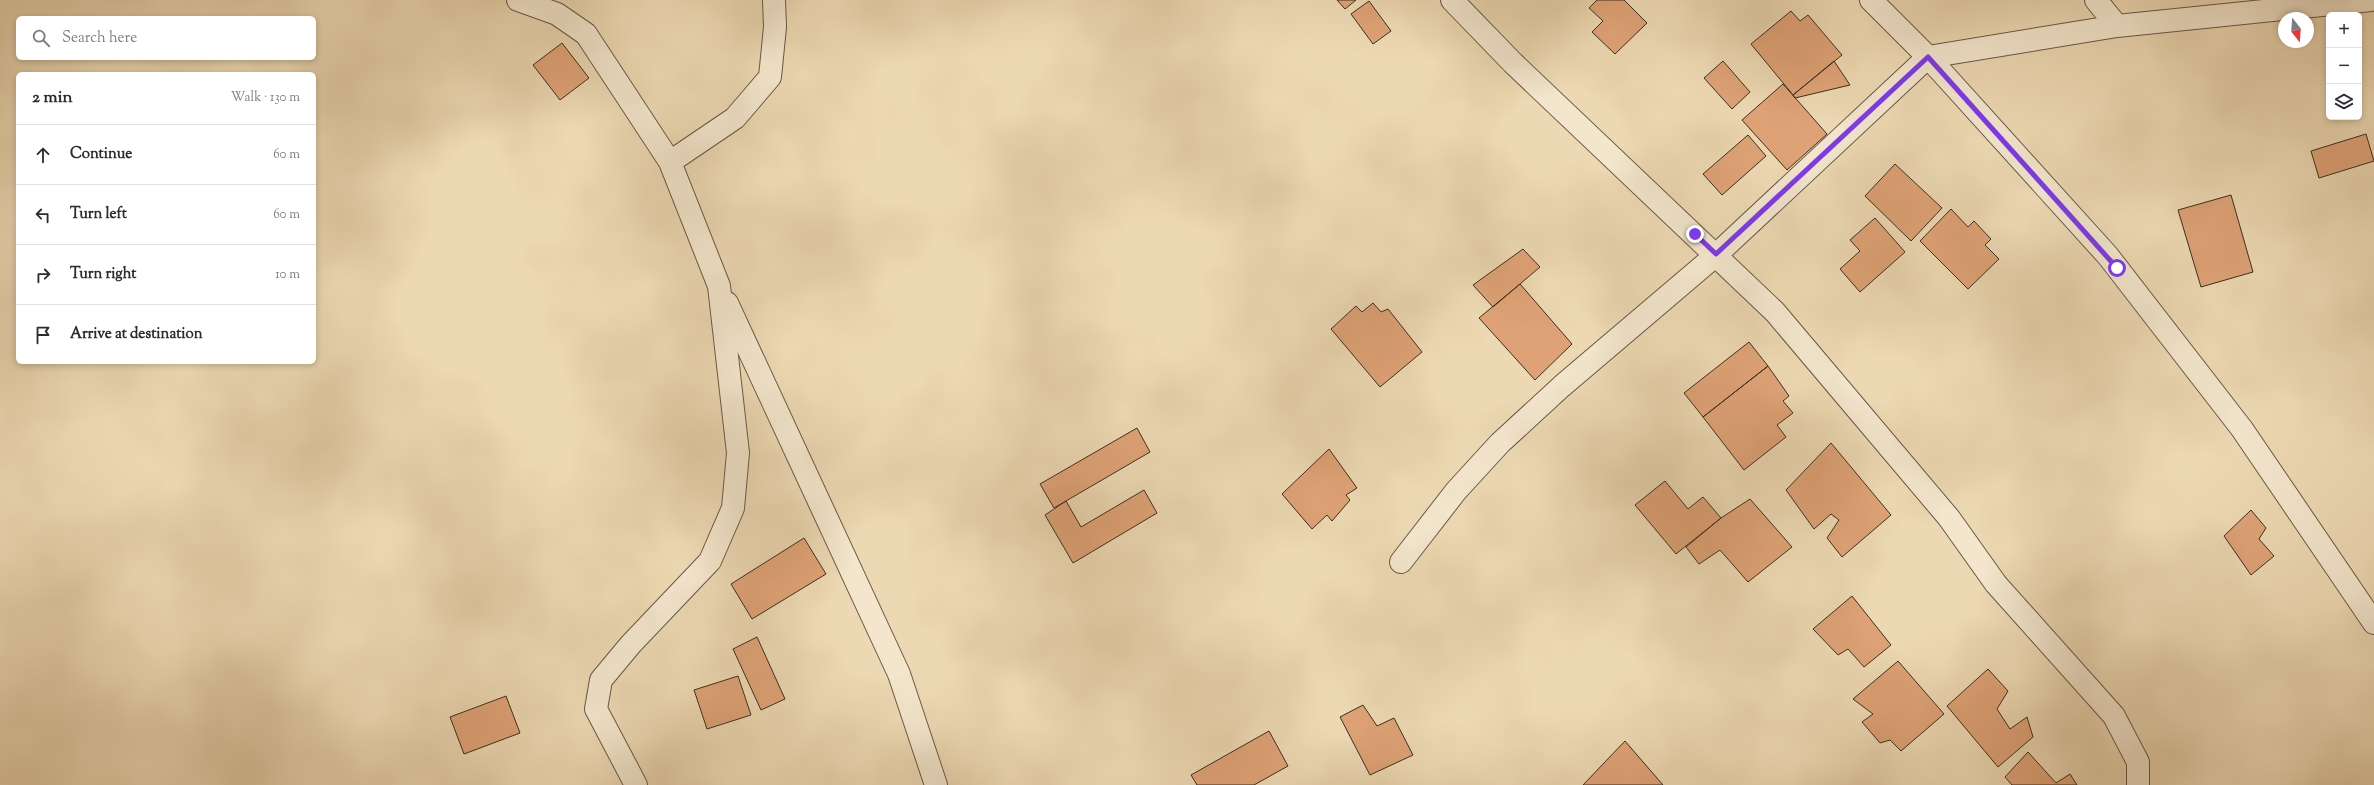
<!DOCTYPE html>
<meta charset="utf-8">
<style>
:root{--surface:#fff;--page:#f2f2f3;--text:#2b2b33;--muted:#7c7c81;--line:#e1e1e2}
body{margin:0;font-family:"Sorts Mill Goudy",serif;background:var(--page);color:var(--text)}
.controls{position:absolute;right:12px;top:12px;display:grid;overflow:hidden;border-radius:6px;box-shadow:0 2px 6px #0003}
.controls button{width:36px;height:36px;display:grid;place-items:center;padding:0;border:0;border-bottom:1px solid var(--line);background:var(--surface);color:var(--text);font:20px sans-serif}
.compass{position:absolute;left:2278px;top:12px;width:36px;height:36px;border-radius:50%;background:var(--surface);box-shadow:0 2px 6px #0003;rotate:163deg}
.stop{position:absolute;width:12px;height:12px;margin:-9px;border:3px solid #7c3aed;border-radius:50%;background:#fff}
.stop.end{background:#7c3aed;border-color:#fff;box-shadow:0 1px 4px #0008}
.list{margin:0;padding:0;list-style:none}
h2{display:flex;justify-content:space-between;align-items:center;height:52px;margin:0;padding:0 16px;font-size:17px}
h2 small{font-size:13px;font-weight:400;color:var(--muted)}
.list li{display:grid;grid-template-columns:26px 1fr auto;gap:12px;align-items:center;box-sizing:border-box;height:60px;padding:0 16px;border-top:1px solid var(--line)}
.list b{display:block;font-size:15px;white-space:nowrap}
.list em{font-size:13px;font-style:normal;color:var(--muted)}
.icon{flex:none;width:22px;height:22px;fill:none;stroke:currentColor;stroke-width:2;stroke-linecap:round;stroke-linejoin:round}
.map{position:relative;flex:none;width:2374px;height:785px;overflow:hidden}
.search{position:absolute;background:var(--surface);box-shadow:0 2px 6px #0003;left:16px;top:16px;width:300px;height:44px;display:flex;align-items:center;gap:10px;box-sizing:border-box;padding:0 14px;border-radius:6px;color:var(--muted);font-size:15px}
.panel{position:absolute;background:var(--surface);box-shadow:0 2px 6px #0003;left:16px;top:72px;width:300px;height:292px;border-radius:6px}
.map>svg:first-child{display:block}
.building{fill:#dea276;stroke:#3b2f21}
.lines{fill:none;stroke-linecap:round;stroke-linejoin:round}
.street-casing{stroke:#675945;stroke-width:24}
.street{stroke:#f3e6cd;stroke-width:22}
.route{stroke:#7c3aed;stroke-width:5}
</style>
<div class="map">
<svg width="2374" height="785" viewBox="0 0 2374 785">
<rect width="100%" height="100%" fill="#ecd8b2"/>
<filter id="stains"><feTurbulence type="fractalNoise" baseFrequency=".005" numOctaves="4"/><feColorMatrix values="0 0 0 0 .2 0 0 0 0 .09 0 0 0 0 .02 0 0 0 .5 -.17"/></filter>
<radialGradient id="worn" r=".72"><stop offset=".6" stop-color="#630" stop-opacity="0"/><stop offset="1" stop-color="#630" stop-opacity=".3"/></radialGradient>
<path class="building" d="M1337 0H1356L1345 9Z
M1597 0H1624L1647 23 1615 54 1592 32 1603 21 1589 8Z
M1369 1 1391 31 1373 44 1351 14Z
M1791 11 1800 21 1808 15 1842 55 1793 95 1751 44Z
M562 43 589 78 560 100 533 65Z
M1723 61 1750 92 1732 109 1704 78Z
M1834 61 1850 85 1795 98 1793 95Z
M1783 84 1827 134 1787 170 1742 120Z
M2366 134 2374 161 2319 178 2311 151Z
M1748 135 1766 156 1722 195 1703 174Z
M1895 164 1942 208 1911 241 1865 196Z
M2231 195 2253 272 2201 287 2178 210Z
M1951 209 1968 227 1974 221 1991 239 1985 245 1999 259 1968 289 1920 241Z
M1875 218 1905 252 1860 292 1840 269 1860 251 1850 240Z
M1523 249 1540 267 1493 307 1473 285Z
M1520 284 1572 344 1535 380 1479 318Z
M1373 303 1381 312 1388 309 1422 352 1380 387 1331 329 1356 306 1362 312Z
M1749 342 1768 366 1703 417 1684 393Z
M1768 366 1789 396 1783 401 1793 413 1777 425 1786 437 1744 470 1703 417Z
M1137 428 1150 452 1054 508 1040 484Z
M1831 443 1891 515 1842 557 1827 538 1839 520 1831 514 1814 529 1786 490Z
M1329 449 1357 488 1346 495 1350 500 1332 521 1327 515 1312 529 1282 494Z
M1665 481 1688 509 1703 497 1721 518 1676 554 1635 505Z
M1144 490 1157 513 1073 563 1045 515 1066 501 1081 527Z
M1750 499 1792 547 1748 582 1720 550 1699 564 1686 547 1721 518Z
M2251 510 2266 528 2259 539 2274 556 2251 575 2224 536Z
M804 538 826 574 752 619 731 584Z
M1852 596 1891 645 1864 667 1848 649 1838 655 1813 629Z
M757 637 785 699 761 710 733 649Z
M1898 661 1944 714 1901 751 1890 740 1880 743 1862 722 1873 714 1853 699Z
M1988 669 2008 691 1997 709 2010 729 2027 717 2033 737 1998 767 1947 706Z
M738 676 751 715 707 729 694 690Z
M506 696 520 733 464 754 450 717Z
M1363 705 1377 726 1394 718 1413 755 1370 775 1340 717Z
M1269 731 1288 766 1254 785H1197L1191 775Z
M1625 741 1663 785H1583Z
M2028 752 2056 783 2070 774 2077 785H2012L2005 777Z"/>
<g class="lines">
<g class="street-casing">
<path id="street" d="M518 0 557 14 586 34 670 162 719 286 738 453 733 508 710 561 631 644 601 680 596 709 636 785
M1452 0 1513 63 1775 312 1949 518 1996 584 2114 716 2138 762V785
M1871 0 1928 57 2108 256 2242 429 2374 623
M2096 0 2117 26
M670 162 735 118 770 77 775 27 774 0
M727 303 899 674 936 785
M1401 562 1456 491 1500 443 1562 386 1716 255 1928 57 2117 26 2371 0"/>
</g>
<use href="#street" class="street"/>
</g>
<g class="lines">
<path class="route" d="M1695 234 1716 254 1928 57 2117 268"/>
</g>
<rect width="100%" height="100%" filter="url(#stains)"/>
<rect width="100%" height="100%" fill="url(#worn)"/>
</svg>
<div class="controls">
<button>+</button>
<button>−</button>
<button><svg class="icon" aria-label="layers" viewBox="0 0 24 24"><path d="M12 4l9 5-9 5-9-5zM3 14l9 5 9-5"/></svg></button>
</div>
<svg class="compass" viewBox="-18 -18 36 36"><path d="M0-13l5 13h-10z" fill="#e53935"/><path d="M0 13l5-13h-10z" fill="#7c7c81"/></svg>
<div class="stop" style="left:2117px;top:268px"></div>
<div class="stop end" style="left:1695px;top:234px"></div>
<div class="search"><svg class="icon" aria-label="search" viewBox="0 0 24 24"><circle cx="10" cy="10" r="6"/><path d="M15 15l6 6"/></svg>Search here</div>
<section class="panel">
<h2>2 min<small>Walk · 130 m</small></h2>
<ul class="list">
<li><svg class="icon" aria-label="ahead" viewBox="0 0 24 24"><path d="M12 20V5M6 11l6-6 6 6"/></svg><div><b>Continue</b></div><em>60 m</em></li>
<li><svg class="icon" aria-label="left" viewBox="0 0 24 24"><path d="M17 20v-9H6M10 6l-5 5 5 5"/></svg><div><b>Turn left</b></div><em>60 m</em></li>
<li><svg class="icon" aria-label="right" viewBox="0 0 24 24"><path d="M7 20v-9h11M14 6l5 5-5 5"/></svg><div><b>Turn right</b></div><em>10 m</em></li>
<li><svg class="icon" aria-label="arrive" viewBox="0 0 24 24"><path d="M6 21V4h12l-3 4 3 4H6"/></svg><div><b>Arrive at destination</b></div></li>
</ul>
</section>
</div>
